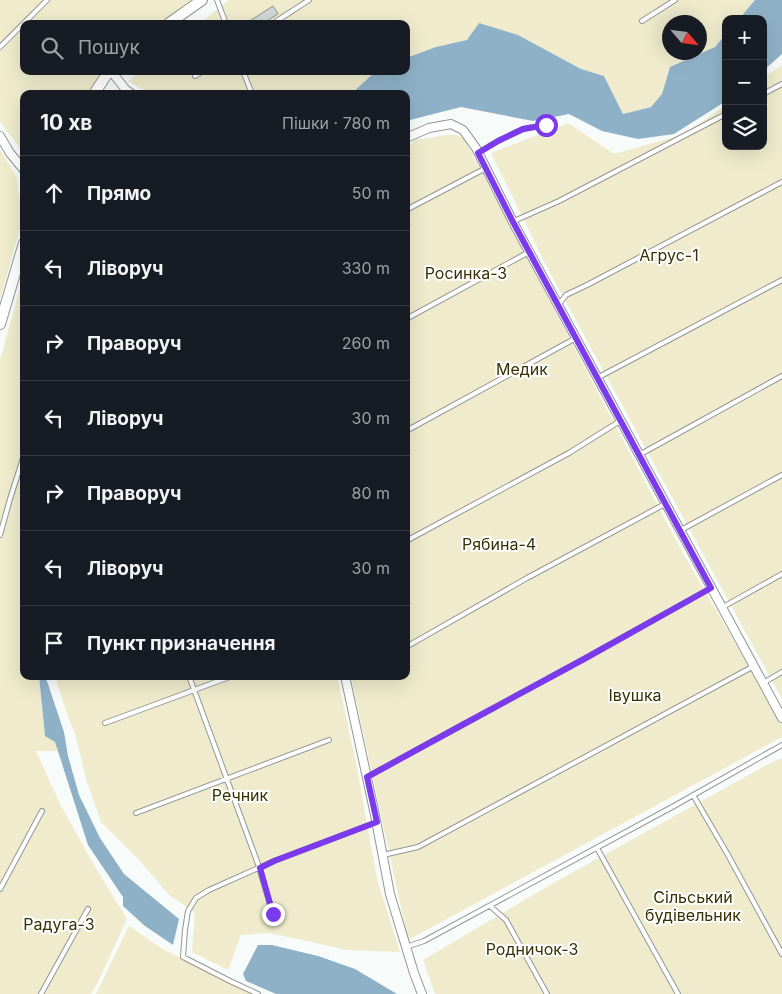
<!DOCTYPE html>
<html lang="uk">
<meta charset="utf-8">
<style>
:root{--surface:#171b24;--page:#20242c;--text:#f1f3f6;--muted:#9ea1a6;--line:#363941}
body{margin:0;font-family:Inter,sans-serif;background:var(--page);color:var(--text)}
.controls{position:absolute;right:15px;top:15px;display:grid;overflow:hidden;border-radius:10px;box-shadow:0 5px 20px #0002}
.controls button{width:45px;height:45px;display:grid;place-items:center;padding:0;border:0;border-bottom:1px solid var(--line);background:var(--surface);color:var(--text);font:25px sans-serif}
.compass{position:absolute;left:662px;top:15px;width:45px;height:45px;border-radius:50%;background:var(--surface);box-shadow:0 5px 20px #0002;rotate:118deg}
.stop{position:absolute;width:15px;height:15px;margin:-11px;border:4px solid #7c3aed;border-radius:50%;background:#fff}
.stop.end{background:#7c3aed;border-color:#fff;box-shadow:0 1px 5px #0008}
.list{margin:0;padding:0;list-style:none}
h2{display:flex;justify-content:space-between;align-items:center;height:65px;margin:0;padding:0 20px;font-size:21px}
h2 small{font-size:16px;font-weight:400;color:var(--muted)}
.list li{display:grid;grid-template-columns:32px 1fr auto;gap:15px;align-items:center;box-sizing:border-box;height:75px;padding:0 20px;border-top:1px solid var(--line)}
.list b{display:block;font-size:19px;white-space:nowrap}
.list em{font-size:16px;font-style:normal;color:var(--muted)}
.icon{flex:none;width:28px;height:28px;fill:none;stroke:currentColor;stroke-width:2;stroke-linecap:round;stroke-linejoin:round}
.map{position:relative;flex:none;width:782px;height:994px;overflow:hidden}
.search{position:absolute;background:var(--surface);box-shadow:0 5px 20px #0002;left:20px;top:20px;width:390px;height:55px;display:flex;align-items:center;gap:12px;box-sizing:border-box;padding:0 18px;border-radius:10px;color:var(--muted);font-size:19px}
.panel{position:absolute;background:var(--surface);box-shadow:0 5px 20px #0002;left:20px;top:90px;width:390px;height:590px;border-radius:10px}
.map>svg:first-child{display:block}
.green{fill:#efebcc;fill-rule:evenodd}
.water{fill:#8fb1c7}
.building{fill:#d1d6d6;stroke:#8f9495}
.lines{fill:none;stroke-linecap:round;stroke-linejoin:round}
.service-casing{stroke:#939795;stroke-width:6}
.minor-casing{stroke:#939795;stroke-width:10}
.tertiary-casing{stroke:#939795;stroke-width:12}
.service{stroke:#fff;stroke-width:4}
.minor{stroke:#fff;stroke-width:8}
.tertiary{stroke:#fff;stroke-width:10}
.route{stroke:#7c3aed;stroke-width:6}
.labels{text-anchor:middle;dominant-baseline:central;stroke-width:4;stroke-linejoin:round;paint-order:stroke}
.park-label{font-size:16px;fill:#383102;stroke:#fff}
</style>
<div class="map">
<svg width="782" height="994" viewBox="0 0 782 994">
<rect width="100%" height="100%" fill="#f7fbf9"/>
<path class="green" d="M0 0H205L168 24H24V71H110L89 94H24V153L0 122Z
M229 0H755L739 19H726V34L715 47 671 67 662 94 651 107 623 114 604 76 581 69 518 35 467 40 436 47 406 58V24H199ZM670 22H700V52H670Z
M782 65V699L546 265 491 153 568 123 614 154 684 134 726 105V146H763V78Z
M140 71H376L351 94H151L128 81Z
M445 135H456L464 139 680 548 782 724V737L408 940 351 676H406V149L415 140Z
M0 150 17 178 22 221 0 299Z
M24 274V676H39L45 736 55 741 58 751H36L60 804 95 867 127 919 98 982 91 994H0V360Z
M55 676H337L356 763 377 879 400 952 346 950 307 941 268 933 241 935 228 970 192 952 195 913 169 895 140 861 101 822 87 782 75 733 69 720Z
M782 758V994H435L423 960 550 885 772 762Z
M129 926 164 950 256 994H96Z"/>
<path class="water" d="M755 0H782V54L763 71V19H739Z
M479 23 518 35 581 69 604 76 623 114 651 107 662 94 670 67 715 47 726 34V101L674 134 638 139 602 131 569 114 533 121 461 107 406 121V94H351L376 71H406V58L436 47 467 40Z
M39 676H45L48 684 64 732 68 756 79 795 100 838 124 874 179 919 173 945 145 926 123 906V897L88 845 55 742 45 736Z
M258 945H272L318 956 355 969 397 994H276L246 981 243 974Z"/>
<path class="building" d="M273 6 278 14 262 24H245Z"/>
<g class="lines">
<g class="service-casing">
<path id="service" d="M217 0 226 24
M642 21 675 0
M272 24 309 0
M0 47 47 0
M243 71 252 94
M195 76 203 71
M763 94 782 84
M478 153 498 141 523 129 546 125
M406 210 486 168
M514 221 559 201 726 114
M559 304 566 295 589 284 782 182
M406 319 529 252
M597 378 782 280
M406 431 576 338
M639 455 782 376
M681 530 782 475
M0 535 10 499 24 455
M406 541 569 453 620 421
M723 607 782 574
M406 647 527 578 665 504
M189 676 258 864 273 915
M763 683 782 672
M105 723 232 676
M367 777 464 724 584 659 711 588
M693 795 728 855 782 954
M136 813 329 740
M597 848 678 994
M383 855 418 847 754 666
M0 889 42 811
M490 906 506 920 547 994
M406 947 424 941 674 806 782 745
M41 994 88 909
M258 994 230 981 183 957 185 930 188 911 196 898 209 890 274 861 377 822"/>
</g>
<g class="minor-casing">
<path id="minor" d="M111 71 126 90 132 94
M0 136 10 153 24 170
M406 138 429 128 451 124 463 130 476 148 513 222 782 718
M345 676 375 815 390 894 414 973 422 994"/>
</g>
<g class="tertiary-casing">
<path id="tertiary" d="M168 24 202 0
M94 94 109 71
M0 324 24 243"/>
</g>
<use href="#service" class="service"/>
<use href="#minor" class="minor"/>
<use href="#tertiary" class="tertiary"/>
</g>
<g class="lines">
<path class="route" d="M273 914 260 868 274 861 377 822 367 777 464 724 584 659 711 588 513 222 478 153 498 141 523 129 546 125"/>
</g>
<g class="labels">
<g class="park-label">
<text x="669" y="255">Агрус-1</text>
<text x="466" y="273">Росинка-3</text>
<text x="522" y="369">Медик</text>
<text x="499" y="544">Рябина-4</text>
<text x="635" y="695">Івушка</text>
<text x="240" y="795">Речник</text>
<text x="693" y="897">Сільський<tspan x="693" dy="18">будівельник</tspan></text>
<text x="59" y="924">Радуга-3</text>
<text x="532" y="949">Родничок-3</text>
</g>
</g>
</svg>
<div class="controls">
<button>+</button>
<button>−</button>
<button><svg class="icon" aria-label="layers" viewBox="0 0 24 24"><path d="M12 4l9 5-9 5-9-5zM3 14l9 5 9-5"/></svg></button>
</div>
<svg class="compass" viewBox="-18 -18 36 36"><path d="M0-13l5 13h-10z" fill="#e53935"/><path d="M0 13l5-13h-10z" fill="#9ea1a6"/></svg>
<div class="stop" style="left:546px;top:125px"></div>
<div class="stop end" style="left:273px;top:914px"></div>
<div class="search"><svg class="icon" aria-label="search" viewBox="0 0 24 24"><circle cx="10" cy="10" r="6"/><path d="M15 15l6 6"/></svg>Пошук</div>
<section class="panel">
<h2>10 хв<small>Пішки · 780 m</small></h2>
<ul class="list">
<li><svg class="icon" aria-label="ahead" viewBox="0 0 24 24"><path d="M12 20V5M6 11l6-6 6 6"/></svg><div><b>Прямо</b></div><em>50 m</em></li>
<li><svg class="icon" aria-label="left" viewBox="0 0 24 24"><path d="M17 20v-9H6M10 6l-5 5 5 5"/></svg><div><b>Ліворуч</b></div><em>330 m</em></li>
<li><svg class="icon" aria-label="right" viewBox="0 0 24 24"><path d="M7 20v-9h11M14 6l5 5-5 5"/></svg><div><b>Праворуч</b></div><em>260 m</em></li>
<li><svg class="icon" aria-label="left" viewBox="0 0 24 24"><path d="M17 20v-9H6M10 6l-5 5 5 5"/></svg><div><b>Ліворуч</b></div><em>30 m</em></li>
<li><svg class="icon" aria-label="right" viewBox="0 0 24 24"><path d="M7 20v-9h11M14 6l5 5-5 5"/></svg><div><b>Праворуч</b></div><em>80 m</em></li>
<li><svg class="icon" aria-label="left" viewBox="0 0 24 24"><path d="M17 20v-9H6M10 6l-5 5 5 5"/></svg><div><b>Ліворуч</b></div><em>30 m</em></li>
<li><svg class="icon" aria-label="arrive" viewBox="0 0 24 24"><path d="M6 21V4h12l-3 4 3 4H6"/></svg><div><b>Пункт призначення</b></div></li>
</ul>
</section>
</div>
